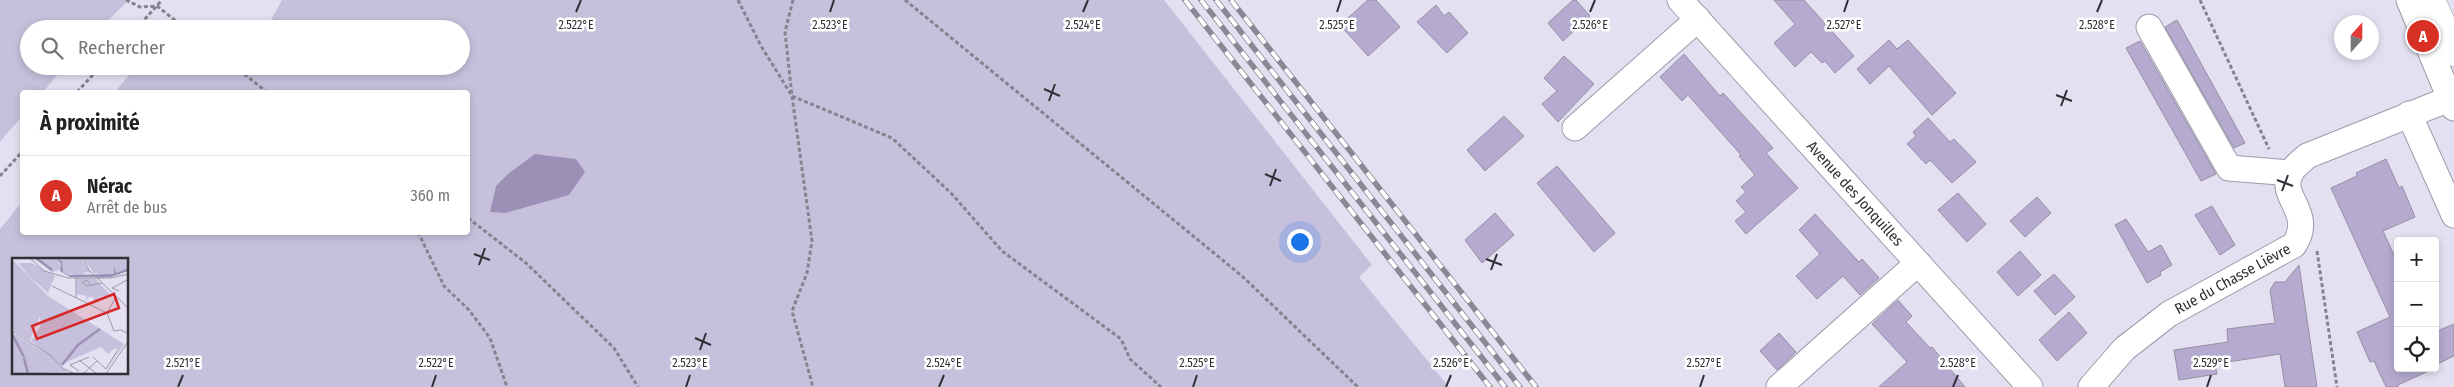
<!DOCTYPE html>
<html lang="fr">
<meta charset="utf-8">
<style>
:root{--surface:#fff;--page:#f2f2f2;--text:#222;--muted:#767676;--line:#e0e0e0;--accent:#d93025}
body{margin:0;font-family:"Fira Sans Condensed",sans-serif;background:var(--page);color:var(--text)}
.controls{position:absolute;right:15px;bottom:15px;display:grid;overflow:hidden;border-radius:5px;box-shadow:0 2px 8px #0003}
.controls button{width:45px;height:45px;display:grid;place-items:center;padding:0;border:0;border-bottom:1px solid var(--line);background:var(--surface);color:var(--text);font:25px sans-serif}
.compass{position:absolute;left:2334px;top:15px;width:45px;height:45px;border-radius:50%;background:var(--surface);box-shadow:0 2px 8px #0003;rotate:21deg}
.you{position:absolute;left:1299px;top:241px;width:18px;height:18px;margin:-12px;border:4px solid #fff;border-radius:50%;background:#1a73e8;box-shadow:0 0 0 8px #1a73e833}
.badge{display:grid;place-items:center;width:32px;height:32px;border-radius:50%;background:var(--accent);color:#fff;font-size:16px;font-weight:700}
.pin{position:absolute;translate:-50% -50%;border:2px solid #fff;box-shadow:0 1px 5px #0006}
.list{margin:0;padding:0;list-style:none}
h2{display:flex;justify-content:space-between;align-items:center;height:65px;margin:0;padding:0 20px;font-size:21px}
h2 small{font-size:16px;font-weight:400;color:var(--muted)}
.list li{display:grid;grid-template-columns:32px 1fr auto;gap:15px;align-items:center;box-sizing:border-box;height:80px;padding:0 20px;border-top:1px solid var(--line)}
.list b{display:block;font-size:19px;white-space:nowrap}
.list p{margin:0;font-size:16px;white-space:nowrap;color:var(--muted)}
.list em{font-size:16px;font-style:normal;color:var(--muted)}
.icon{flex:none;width:28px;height:28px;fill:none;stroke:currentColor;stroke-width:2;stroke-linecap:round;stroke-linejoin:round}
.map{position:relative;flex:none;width:2454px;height:387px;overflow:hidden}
.search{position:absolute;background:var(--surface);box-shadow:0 2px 8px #0003;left:20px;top:20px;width:450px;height:55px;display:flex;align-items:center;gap:12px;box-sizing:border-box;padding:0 18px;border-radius:28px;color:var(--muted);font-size:19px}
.panel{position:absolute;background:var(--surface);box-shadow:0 2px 8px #0003;left:20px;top:90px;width:450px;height:145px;border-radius:5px}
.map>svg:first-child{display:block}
.green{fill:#c7c0dc;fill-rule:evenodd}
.water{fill:#9b91b6}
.building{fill:#b5aad0;stroke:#9490a1}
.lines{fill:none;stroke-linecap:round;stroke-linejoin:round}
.minor-casing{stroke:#9e9aab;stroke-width:27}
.major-casing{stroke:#9e9aab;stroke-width:29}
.path{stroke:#85838f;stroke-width:3;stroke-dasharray:4 2.5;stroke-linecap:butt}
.minor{stroke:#fff;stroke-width:25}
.major{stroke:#fff;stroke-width:28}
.rail-casing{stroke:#8a8894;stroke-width:5.5}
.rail{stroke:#fff;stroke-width:4;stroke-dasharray:11;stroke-linecap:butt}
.ticks{fill:none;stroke:#302f36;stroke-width:2}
.labels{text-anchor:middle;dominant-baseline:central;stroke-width:5;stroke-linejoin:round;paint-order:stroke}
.street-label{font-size:15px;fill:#302f36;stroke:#fff}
.inset-river{fill:none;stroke:#9b91b6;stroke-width:2.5}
.inset-road{fill:none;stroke:#9c99a7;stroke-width:1}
.view{fill:#d62828;fill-opacity:0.15;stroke:#d62828;stroke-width:2.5}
.inset-edge{fill:none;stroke:#302f36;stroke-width:2.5}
.ticks-label{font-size:12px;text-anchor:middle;fill:#302f36;stroke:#fff;stroke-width:5;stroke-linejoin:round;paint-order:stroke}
</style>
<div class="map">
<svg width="2454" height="387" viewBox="0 0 2454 387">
<rect width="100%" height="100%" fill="#e4e0f2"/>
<path class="green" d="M0 0H129L99 29H29V66H65L43 92H22V116L0 142Z
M282 0H1164L1372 265 1359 277 1449 387H0V229L22 202V232H468V92H115L135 68 188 69 197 66H461V29H266ZM14 260H128V373H14Z"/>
<path class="water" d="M535 154 576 159 585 172 569 195 505 213 490 212 496 186 508 174Z"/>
<path class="building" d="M1368 0H1376L1400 27 1368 56 1340 25Z
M1573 0H1576L1590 16 1563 41 1548 23Z
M1774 0H1804L1854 56 1835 73 1825 61 1822 63 1811 52 1795 67 1774 43 1795 24Z
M1436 5 1444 16 1449 12 1468 33 1447 53 1417 22Z
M2177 20 2245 143 2234 148 2165 27Z
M1889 40 1897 49 1908 40 1956 93 1932 115 1889 66 1870 84 1857 69Z
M2140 41 2216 174 2201 181 2126 48Z
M1684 54 1720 96 1723 93 1773 148 1766 153 1798 188 1746 234 1735 221 1746 212 1736 201 1746 192 1741 187 1755 175 1739 156 1741 155 1688 95 1682 101 1660 77Z
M1564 56 1594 84 1558 122 1542 104 1557 91 1544 78Z
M1504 116 1524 136 1485 171 1467 150Z
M1928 118 1950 142 1954 139 1976 162 1952 183 1930 160 1926 164 1907 144 1916 136 1913 132Z
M2386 159 2399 188 2402 186 2415 217 2383 231 2398 264V368H2435L2398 385V387H2386L2374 361 2370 362 2357 332 2390 317 2331 188 2357 176 2356 173Z
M1557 166 1615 233 1594 252 1537 183Z
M1958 193 1986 224 1967 242 1938 210Z
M2037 197 2051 213 2025 237 2010 221Z
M2212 206 2235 245 2220 255 2195 215Z
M1495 213 1514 235 1482 263 1465 240Z
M1815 214 1859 262 1862 259 1879 278 1860 295 1843 276 1817 299 1796 276 1820 254 1799 230Z
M2126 219 2148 252 2161 245 2172 265 2160 272 2161 275 2147 283 2115 225Z
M2020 251 2041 275 2018 296 1997 272Z
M2299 265 2317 387H2285L2280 354 2215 364 2217 374 2179 380 2174 350 2228 342 2227 329 2275 323 2270 290 2275 282H2285Z
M2054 274 2075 297 2055 315 2034 291Z
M1898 300 1912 316 1906 322 1930 348 1932 347 1965 387H1879L1907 362 1872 324Z
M2069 312 2087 333 2057 361 2039 340Z
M2454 324V356L2435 365V332Z
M1779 333 1796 352 1777 370 1760 351Z"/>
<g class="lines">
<g class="minor-casing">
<g id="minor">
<path id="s1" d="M1680 0 2030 387"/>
<path d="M2409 0 2454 108"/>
<path d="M2149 27 2229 168 2291 173"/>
<path d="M2409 114 2454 215"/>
<path d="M1575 128 1698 19"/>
<path d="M1779 387 1918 263"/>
<path id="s2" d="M2091 387 2124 349 2169 314 2294 245C2315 213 2279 198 2290 174 2293 167 2302 161 2307 156L2454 97"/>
</g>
</g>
<g class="major-casing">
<path id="major" d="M2431 0 2454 52"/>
</g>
<path class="path" d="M126 0 140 7 157 6 186 29
M738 0 761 46 792 96 812 241 807 273 792 311 813 387
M793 0 785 32 792 96 892 138 951 193 1002 251 1121 339 1130 359 1161 387
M905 0 1242 276 1358 387
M2200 0 2269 149
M136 29 162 0
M234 66 267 92
M77 92 101 66
M0 176 22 152
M468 218 526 263 614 348 638 387
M418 232 444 286 469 310 490 338 507 387
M2317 251 2337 387"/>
<use href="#minor" class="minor"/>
<use href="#major" class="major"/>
<g class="rail-casing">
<path id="rail" d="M1185 0 1490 387
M1201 0 1505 387
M1216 0 1520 387
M1231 0 1536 387"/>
</g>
<use href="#rail" class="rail"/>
</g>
<path class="ticks" d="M576 12 581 0M830 12 834 0M1083 12 1088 0M1337 12 1341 0M1590 12 1595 0M1844 12 1848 0M2097 12 2102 0M1044 89 1060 96M2056 95 2072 101M1049 101 1055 84M2061 106 2067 90M1265 174 1281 181M2277 180 2293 186M1270 186 1276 169M2282 191 2288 175M474 254 490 260M1486 259 1502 265M479 265 485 248M1491 270 1497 254M695 338 711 345M700 350 706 333M178 387 183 375M432 387 436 375M686 387 690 375M939 387 944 375M1193 387 1197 375M1446 387 1451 375M1700 387 1704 375M1953 387 1958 375M2207 387 2211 375"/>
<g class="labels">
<g class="street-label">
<text stroke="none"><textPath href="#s1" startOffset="261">Avenue des Jonquilles</textPath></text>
<text stroke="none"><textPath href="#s2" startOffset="180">Rue du Chasse Lièvre</textPath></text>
</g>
</g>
<g transform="translate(12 258)">
<rect width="116" height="116" fill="#e4e0f2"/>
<path d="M2 0 7 5H20L43 18 36 35 18 19ZM22 0H44L50 10V3L46 0H69L79 15 74 14 67 20H83L98 37 87 39 83 44 81 39H77L73 44 75 38 65 36 64 22 59 16 54 17 48 11 39 15 36 8ZM71 0H116V10L100 17 116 15 87 21 84 17H94L82 15ZM0 1 36 38 112 86 93 114 106 93 103 90 96 96 89 89 48 107 19 83 29 67 28 58 18 83 0 72ZM0 75 37 97 55 114 0 116Z" fill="#c7c0dc"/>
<path d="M44 0 50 3 51 14 56 17 102 16V8L104 15 116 10V13L99 19H58L48 13 49 6Z" fill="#9b91b6"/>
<path class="inset-river" d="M24 0 40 12M0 76 12 99M12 100 16 116M50 107 66 87 88 71"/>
<path class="inset-road" d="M18 0 32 13 56 20H99L117 16M71 0 77 12 117 51M78 26 75 22 70 24 75 28 90 25M40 28 95 55 102 73M107 33 100 30 117 21M64 40V20M95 55 104 39M0 73 38 97 52 111 63 116M102 73 109 72 117 76M81 99 94 111 105 93M67 102 85 116M67 113 58 107 77 99M71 116 85 103M94 116 117 82"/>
<path class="view" d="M102 36 107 50 25 81 20 68Z"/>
<rect width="116" height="116" class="inset-edge"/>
</g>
<g class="ticks-label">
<text x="576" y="29">2.522°E</text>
<text x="830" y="29">2.523°E</text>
<text x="1083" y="29">2.524°E</text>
<text x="1337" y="29">2.525°E</text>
<text x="1590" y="29">2.526°E</text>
<text x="1844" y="29">2.527°E</text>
<text x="2097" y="29">2.528°E</text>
<text x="183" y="367">2.521°E</text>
<text x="436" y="367">2.522°E</text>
<text x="690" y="367">2.523°E</text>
<text x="944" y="367">2.524°E</text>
<text x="1197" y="367">2.525°E</text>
<text x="1451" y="367">2.526°E</text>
<text x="1704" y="367">2.527°E</text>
<text x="1958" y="367">2.528°E</text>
<text x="2211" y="367">2.529°E</text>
</g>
</svg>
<div class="controls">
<button>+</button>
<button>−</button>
<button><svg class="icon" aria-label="locate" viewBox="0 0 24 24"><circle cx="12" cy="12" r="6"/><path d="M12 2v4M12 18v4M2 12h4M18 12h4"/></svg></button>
</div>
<svg class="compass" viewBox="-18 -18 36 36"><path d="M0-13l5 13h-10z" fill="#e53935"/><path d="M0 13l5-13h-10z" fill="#767676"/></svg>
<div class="you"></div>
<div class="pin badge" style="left:2423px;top:36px">A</div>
<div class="search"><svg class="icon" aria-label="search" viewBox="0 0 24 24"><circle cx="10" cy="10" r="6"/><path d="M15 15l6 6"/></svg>Rechercher</div>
<section class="panel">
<h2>À proximité<small></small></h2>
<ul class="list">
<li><span class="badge">A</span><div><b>Nérac</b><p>Arrêt de bus</p></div><em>360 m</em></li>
</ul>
</section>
</div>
